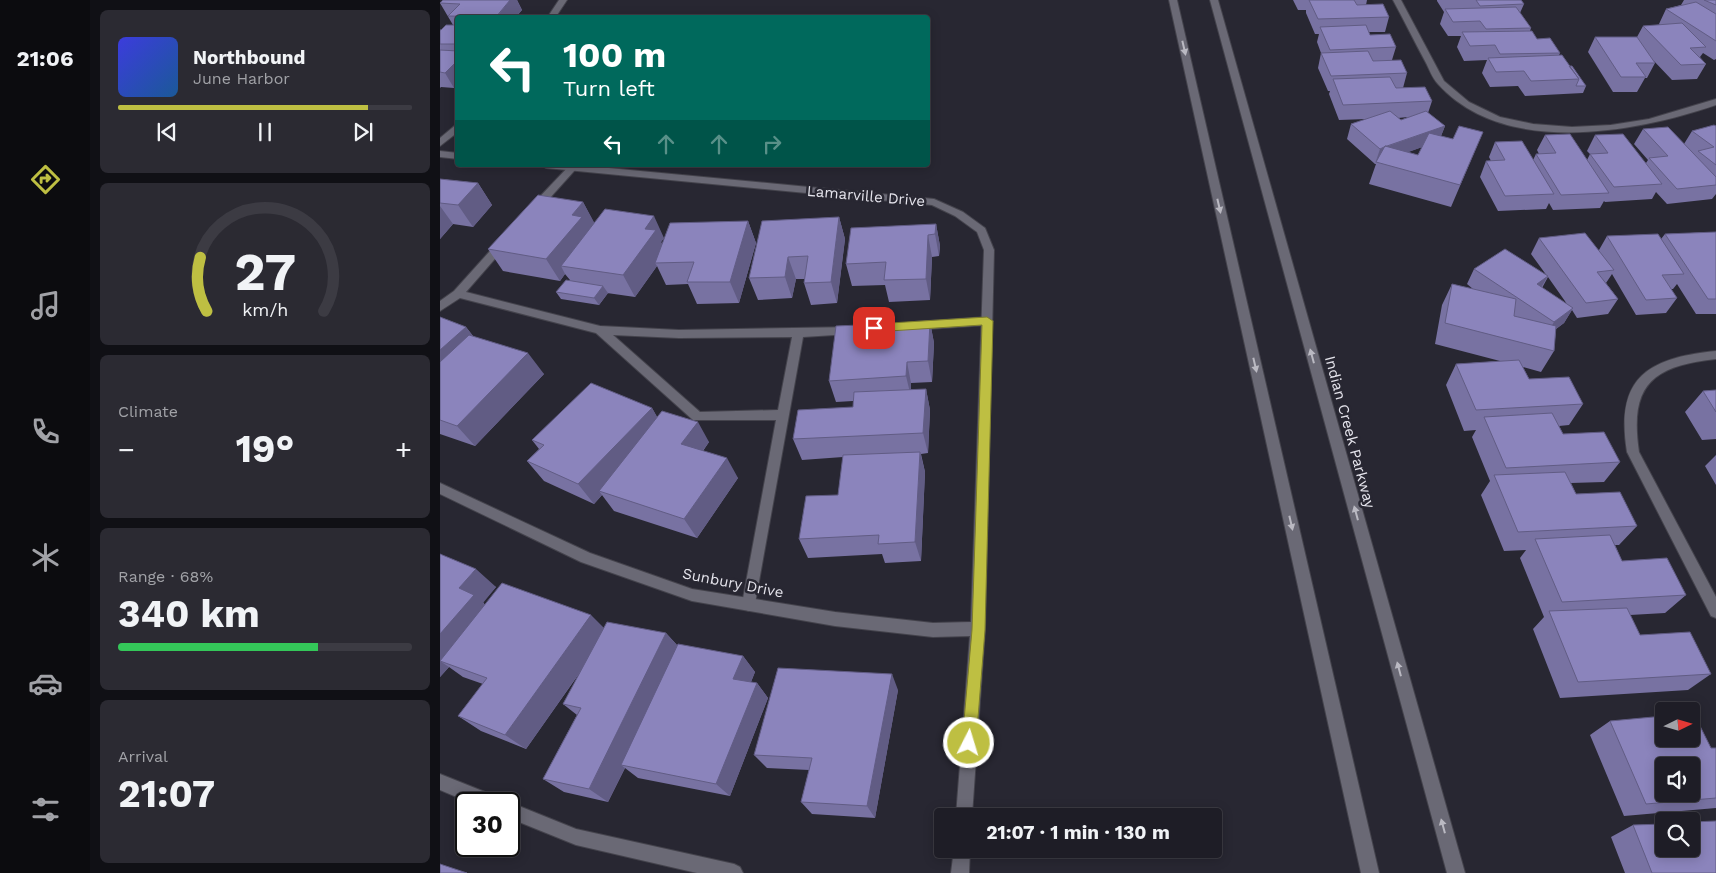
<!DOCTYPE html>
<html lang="en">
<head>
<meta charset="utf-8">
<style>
  :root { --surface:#1e1d26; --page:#2b2a32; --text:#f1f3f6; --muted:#a1a2a7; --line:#3c3b43; --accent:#bebf42 }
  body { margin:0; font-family:"Work Sans",sans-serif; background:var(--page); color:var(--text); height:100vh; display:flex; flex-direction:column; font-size:19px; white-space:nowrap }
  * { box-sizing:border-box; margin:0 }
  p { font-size:16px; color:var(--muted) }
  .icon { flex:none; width:28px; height:28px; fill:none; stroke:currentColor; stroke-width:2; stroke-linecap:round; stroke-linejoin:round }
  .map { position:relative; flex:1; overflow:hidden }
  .drawer { display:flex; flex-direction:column; gap:10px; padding:10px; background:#101015; width:350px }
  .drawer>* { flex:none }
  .banner { position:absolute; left:15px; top:15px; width:475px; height:152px; border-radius:5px; box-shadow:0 2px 12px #0003,0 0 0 1px var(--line); background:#00695c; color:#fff; overflow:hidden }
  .needle { width:32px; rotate:85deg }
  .fabs { position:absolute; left:1215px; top:702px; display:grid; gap:10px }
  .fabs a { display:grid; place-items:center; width:45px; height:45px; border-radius:5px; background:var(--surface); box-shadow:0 2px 12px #0003,0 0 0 1px var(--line); font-size:25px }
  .speed { position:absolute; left:15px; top:792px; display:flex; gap:10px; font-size:25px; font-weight:700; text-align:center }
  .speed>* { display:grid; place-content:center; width:65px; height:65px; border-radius:50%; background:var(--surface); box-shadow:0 2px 12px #0003,0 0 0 1px var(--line); line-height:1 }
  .speed .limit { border:2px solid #111; border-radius:8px; background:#fff; color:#111 }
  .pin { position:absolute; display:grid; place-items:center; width:42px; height:42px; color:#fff; margin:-21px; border-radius:10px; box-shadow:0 2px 8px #0006 }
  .me { position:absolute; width:55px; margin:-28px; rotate:5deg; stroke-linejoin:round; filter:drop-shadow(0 0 4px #0008) }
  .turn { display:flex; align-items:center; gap:18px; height:105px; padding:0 25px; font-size:22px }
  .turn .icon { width:65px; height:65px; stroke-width:2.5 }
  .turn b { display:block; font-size:35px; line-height:42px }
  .lanes { display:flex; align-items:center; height:48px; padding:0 25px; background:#0003; justify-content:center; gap:25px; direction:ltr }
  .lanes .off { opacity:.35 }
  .big { font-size:38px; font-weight:700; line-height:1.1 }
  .drawer .widget { flex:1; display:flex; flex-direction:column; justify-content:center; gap:8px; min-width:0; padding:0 18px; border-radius:8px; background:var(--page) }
  .drawer .dial { align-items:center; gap:0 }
  .dial svg { height:130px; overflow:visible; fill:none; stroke:var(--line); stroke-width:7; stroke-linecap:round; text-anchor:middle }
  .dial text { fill:var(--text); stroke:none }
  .song { display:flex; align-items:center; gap:15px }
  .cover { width:60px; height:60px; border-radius:8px; background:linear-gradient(135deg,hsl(240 70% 55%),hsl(210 70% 35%)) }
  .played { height:5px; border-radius:2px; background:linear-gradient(90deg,var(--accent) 85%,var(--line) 85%) }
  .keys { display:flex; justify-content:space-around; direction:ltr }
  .heat { display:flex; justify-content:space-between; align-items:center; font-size:28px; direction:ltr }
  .charge { height:8px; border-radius:4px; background:linear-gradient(90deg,#34c759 68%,var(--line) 0) }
  .trip { position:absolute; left:494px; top:808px; width:288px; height:50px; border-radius:5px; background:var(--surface); box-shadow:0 2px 12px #0003,0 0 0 1px var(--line); font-weight:700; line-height:50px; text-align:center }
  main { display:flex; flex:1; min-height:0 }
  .tab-bar { display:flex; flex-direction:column; width:90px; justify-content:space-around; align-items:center; background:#0c0c0f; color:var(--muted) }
  .tab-bar .icon { width:35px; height:35px }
  .tab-bar .on { color:var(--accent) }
  .tab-bar b { font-size:22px; color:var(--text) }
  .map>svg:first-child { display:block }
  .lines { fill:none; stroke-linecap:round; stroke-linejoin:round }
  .service-casing { stroke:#44434c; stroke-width:2 }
  .minor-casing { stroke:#44434c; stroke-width:2 }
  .tertiary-casing { stroke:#44434c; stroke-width:2 }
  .service { fill:#6a6975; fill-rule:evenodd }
  .minor { fill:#6a6975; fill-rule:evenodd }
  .tertiary { fill:#6a6975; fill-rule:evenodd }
  .wall { fill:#7872a2; fill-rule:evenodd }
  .shaded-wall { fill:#615c84 }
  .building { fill:#8b84bc; stroke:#615c84; fill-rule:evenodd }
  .oneway { fill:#bab9c2 }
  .route { fill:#bebf42; stroke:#7c7c2b }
  .labels { text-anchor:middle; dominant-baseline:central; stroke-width:5; stroke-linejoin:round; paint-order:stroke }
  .street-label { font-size:15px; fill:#e5e4ec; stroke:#282732 }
</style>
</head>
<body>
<main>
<nav class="tab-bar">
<b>21:06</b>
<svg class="icon on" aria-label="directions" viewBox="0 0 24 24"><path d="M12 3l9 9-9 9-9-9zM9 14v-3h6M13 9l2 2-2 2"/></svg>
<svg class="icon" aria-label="music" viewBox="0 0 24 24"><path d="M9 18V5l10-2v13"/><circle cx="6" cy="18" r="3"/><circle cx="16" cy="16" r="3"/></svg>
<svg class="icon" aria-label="phone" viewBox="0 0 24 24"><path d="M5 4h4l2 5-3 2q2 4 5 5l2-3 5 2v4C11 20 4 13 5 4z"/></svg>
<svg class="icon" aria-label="climate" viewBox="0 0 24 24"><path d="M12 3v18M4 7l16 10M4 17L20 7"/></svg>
<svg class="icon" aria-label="car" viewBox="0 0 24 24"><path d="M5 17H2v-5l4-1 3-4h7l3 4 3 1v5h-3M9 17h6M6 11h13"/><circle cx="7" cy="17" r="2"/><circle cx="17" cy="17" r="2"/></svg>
<svg class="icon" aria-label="filters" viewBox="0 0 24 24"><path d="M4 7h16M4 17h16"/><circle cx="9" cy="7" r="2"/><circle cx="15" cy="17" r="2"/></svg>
</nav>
<section class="drawer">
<div class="widget">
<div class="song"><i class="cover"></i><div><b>Northbound</b><p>June Harbor</p></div></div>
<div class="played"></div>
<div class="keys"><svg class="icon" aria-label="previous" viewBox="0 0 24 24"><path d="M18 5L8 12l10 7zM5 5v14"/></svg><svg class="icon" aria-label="pause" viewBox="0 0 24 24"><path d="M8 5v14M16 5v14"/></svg><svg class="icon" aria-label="next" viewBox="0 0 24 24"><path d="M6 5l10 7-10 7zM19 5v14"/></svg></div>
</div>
<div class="widget dial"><svg viewBox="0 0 100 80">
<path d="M14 69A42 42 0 1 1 86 69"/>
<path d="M14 69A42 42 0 0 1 10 36" stroke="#bebf42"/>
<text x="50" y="56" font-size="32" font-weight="700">27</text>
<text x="50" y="72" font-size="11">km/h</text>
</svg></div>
<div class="widget"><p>Climate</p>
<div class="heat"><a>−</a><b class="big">19°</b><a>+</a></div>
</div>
<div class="widget"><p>Range · 68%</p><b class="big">340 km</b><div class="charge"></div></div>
<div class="widget"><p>Arrival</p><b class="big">21:07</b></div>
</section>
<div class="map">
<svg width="1276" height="873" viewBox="0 0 1276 873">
  <rect width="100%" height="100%" fill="#282732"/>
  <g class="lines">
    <g class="service-casing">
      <path id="service" d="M132,165L137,168L135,170L99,210H91V206L129,166Z
        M63,240L67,241L68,243L67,245L26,292L160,326L239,330L414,327L416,330L410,334L363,337L314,609L309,611L304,609L302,604L336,420H253L156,333L20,298L0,311V301L14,291L59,241ZM173,335L239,338L352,337L338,410L260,412Z
        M547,317L553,321L547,325L473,330L467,326L473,322Z
        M0,774L60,798L62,804H33L0,790Z
        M69,802L136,829L294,864L300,867L303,873H257L136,845L69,818V804H64Z"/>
    </g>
    <g class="minor-casing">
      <path id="minor" d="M119,0H127L115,18H107Z
        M953,0H961L1004,81L1029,102L1060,117L1093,124L1132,127L1171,125L1209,119L1276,99V105C1194,133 1064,157 998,84C992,78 989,68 985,61C974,41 964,20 953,0Z
        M18,123V132L0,146V138Z
        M0,151L18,153V159L0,157Z
        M101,165H137L494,199L523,212L545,228L554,250L545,629L532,816H516L530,636L493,637L395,626L252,601L141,562L0,494V483L150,553L252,589L395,612L493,623L531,622L544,250L537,232L515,216L492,205L106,168Z
        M1276,351V359C1212,366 1189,385 1199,452L1276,597V618L1271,616L1187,452C1175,378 1207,358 1276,351Z
        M514,849H530L529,873H511Z"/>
    </g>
    <g class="tertiary-casing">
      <path id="tertiary" d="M729,0H737L939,873H921Z
        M770,0H778L1025,873H1007Z"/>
    </g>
    <use href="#service" class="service"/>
    <use href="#minor" class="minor"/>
    <use href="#tertiary" class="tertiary"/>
  </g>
  <path class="wall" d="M3,0H84H77L82,10L75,18H18V85L14,88L1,87L0,88V30L13,25L0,3Z
    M853,0H927L926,5L949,17L945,32H929L930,35L956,47L952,60L967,73L963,88L992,101L988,113L1005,126L1001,136L1013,139L1043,132L1011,207L929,184L936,164H935L907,139L911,124L927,119L899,120L889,94L890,91H888L878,68L881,53L877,42L879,34H875L866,13V10H858ZM968,117L961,120L958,118ZM982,147L978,155L968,152Z
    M997,0H1081L1084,4L1080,13L1091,28L1090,31L1097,39L1120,53L1119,55L1146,86L1143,93L1085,96L1078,86L1050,87L1042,73L1047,60L1024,61L1017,47L1021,36H1008L1000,24L1004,12L997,1Z
    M1244,0H1276V59L1274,60L1263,53L1260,57L1266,64L1257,79L1232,80L1213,60L1215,63L1207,78H1205L1197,92H1173L1148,52L1155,37H1197L1203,26L1220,25L1219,24L1226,9L1241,5Z
    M1276,126V194L1272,199L1227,204L1216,192L1212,199L1165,202L1164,201L1160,208L1113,210L1109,203L1106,209L1058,211L1040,177L1046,161H1051L1049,157L1055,142L1093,160L1096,154H1099L1097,150L1105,135L1147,160L1150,154L1147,151L1155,135L1206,163L1208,160L1194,144L1203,129L1244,144L1252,131Z
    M0,179L38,183L52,205L33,227L13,224L0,239Z
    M143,202L154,223L224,238L221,242L222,244L308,221L316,243L299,303L257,304L248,284L226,285L217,266L195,297L167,293H168L159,305L121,299L116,292L130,280L125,274L120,281L63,271L48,249Z
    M399,217L405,239L397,303L371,305L364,283L365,279H356L352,298L318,300L309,278Z
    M496,224L500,246L499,256L492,257L490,300L449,302L445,285L412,286L406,264Z
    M1276,232V314H1256L1237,284L1233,289H1231L1237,298L1226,313L1196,315L1172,274L1166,283L1178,299L1168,314L1137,318L1132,310L1124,323L1116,329L1114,351L1101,372L1083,367L1089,379L1143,404L1129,425L1119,426L1123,434L1180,462L1164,482L1131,483L1136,494L1197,526L1179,545H1175L1182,561L1246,595L1225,613L1190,615L1200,635L1271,674L1248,690L1120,698L1093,629L1104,617L1080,558L1086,550L1064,551L1041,495L1050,481L1032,437L1036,430L1024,431L1006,385L1016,364L1060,361L995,344L1002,305L1012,284L1033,289L1027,284L1034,269L1107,276L1091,254L1099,238L1159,250L1167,236L1221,239L1225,234ZM1108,277L1127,304L1102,288Z
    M0,317L26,327L33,336L104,374L35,446L0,434Z
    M490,322L494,343L492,382L471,383V390L486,389L490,410L488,453L481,454L485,472L481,561L445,563L442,554L368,558L359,539L398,495L403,457L362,460L353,439L413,407V401L396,402L389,381Z
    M1276,390V439L1262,440L1245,412L1263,391Z
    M212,408L217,417L269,442L263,451L298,478L257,538L174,511L162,495L154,504L104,481L87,461L99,449L92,440Z
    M1276,455V485L1265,466Z
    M0,554L56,587L43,602L45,605L164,628L226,633L237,645L303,656L315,672L311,682L317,683L328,698L290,796L198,778L185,768L168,802L124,792L103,779L137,715L123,704L141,671L86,749L41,731L18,716L43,684L23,677L9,667L0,677Z
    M458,690L435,818L372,814L361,802L369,770L327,768L314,755Z
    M1170,721L1271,748H1276V808L1184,816L1150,735Z
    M1193,825L1276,873H1185L1171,837Z"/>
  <path class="shaded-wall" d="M70,0H77L82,10L75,18H56Z
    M18,60V85L14,88L5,73Z
    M1005,126L999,141L938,163L936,162L935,164L940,149Z
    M38,183L52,205L33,227L18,205Z
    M143,202L155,224L121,266L125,274L120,281L106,259L132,215Z
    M0,206L13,224L0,239Z
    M214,216L224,238L221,242L226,252L215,263L217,266L195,297L183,275L205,229Z
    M399,217L405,239L397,303L391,282Z
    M308,221L316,243L299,303L290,282Z
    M496,224L500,246L499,256L495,234Z
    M488,235L492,257L490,300L486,279Z
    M348,257L356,279L352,298L345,277Z
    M1108,276L1099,291L1097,284Z
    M163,286L168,293L159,305L154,298Z
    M1133,308L1124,323L1105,337L1114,322Z
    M490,322L494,343L492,382L488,361Z
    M26,327L43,349L0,387V350Z
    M88,353L104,374L35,446L17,426Z
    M467,362L471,383V397L466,376Z
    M486,389L490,410L488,453L483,433Z
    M212,408L224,429L159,491L162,495L154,504L138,484Z
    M258,422L269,442L253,464L241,444Z
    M480,452L485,472L481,561L475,542Z
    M287,458L298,478L257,538L244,519Z
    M36,569L56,587L43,603L55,613L0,661L9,667L0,677V634L19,588Z
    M151,615L168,632L86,749L65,735Z
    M226,633L241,650L181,765L185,768L168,802L149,789Z
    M303,656L315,672L306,694L293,679Z
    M452,674L458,690L435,818L427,806Z
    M317,683L328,698L290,796L276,784Z"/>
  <path class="building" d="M3,0H70L56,17L8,16L20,4L0,3Z
    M869,0H914L917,5L943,4L949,17L878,19Z
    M1036,0H1081L1084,4L1040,6Z
    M1264,0H1276V5Z
    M1256,2L1276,14V41L1226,9Z
    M1076,7L1091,28L1046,29L1040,21L1013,22L1005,9Z
    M1242,23L1266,47L1250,48L1266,64L1241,65L1203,26Z
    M6,25H18V44H0V30H1Z
    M926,25L930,35L950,34L956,47L890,50L880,27Z
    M1092,31L1097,39L1110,38L1120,53L1060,54L1055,45L1030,46L1022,32Z
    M1155,37H1197L1215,63H1196L1206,77H1181Z
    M0,50L18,51V60L5,73L0,72Z
    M928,51L933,61L961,60L967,73L891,76L881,53Z
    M1122,55L1139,79L1091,81L1084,71L1056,72L1048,58Z
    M1129,66H1132L1146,86H1136L1139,79Z
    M950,77L956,88L985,87L992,101L903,105L893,79Z
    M950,111L961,120L986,111L1005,126L947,146H945L944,147L940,149L911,124Z
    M1274,125L1276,126V165L1258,151L1274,147L1252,131Z
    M1019,126L1043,132L1020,185L936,162L945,146L978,155L989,133L1013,139Z
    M1228,127L1276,177V185L1237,189L1209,158L1228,156L1203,129Z
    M1130,134L1169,193L1121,195L1096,154L1116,153L1105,135Z
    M1183,134L1222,184L1174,187L1150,154L1168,153L1155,135Z
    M1082,141L1114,194L1065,196L1046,161L1065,160L1055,142Z
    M0,179L38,183L18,205L0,203Z
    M98,195L143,202L132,215L142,217L106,259L48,249Z
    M165,209L214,216L205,229L216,230L183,275L121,266Z
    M399,217L391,282L364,283L368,256L348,257L345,277L309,278L322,221Z
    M308,221L290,282H247L254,262L215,263L230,223Z
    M496,224L495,234L488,235L486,279L444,280L446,262L406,264L411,228Z
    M1276,232V299H1268L1225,234Z
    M1145,233L1174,270L1157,272L1178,299L1146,303L1099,238Z
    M1218,234L1244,274L1222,275L1237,298L1206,300L1167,236Z
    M1065,249L1108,276L1097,284L1133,308L1114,322L1034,269Z
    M126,280L163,286L154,298L116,292Z
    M1012,284L1076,299L1074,316L1116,326L1114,351L1005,323Z
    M0,317L26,327L0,350Z
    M490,322L488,361L467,362L466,376L389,381L396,326Z
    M29,335L88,353L17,426L0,420V362Z
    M1079,360L1089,379L1129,377L1143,404L1036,410L1016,364Z
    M151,383L212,408L138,484L87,461L104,445L92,440Z
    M486,389L483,433L353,439L358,410L413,407L414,392Z
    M1276,390V412L1263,391Z
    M222,411L258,422L241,444L287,458L244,519L159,491Z
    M1112,413L1123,434L1164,432L1180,462L1066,468L1044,417Z
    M480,452L475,542L438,544L439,535L359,539L366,496L398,495L403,455Z
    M1125,472L1136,494L1180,492L1197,526L1078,532L1054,475Z
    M1170,535L1182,561L1227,558L1246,595L1122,602L1095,539Z
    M0,554L36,569L19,588L34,595L0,634Z
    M62,583L151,615L65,735L18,716L47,678L0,661Z
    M1187,608L1200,635L1250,632L1271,674L1138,682L1109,611Z
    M167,622L226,633L149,789L103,779L141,708L123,704Z
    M238,644L303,656L293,679L317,683L276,784L181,765Z
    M338,668L452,674L427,806L361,802L372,758L314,755Z
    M1251,714H1254L1271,748H1276V798L1206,804L1170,721L1224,716V739H1251ZM1224,766H1251V794H1224Z
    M1276,821V873H1212L1193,825L1224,824V849H1251V822Z
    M0,864L27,873H0Z"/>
  <defs><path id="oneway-solid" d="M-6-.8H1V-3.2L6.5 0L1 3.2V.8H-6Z" transform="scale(1.25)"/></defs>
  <g class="oneway">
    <use href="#oneway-solid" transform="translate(744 48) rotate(77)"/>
    <use href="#oneway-solid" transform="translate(779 206) rotate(77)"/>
    <use href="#oneway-solid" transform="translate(872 356) rotate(-105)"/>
    <use href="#oneway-solid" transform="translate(815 365) rotate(77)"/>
    <use href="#oneway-solid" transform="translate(916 513) rotate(-105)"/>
    <use href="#oneway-solid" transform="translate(851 523) rotate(77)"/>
    <use href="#oneway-solid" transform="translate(959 669) rotate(-105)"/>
    <use href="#oneway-solid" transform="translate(1003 826) rotate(-105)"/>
  </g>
  <path class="route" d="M547,317L553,321L545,630L536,743L534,748L529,750L524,748L522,743L532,630L542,325L434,332L429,328L434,324Z"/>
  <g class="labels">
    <g class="street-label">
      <text transform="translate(426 196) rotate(5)">Lamarville Drive</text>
      <text transform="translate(910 432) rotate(75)">Indian Creek Parkway</text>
      <text transform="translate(293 583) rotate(11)">Sunbury Drive</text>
    </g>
  </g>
</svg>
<div class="fabs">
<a><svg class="needle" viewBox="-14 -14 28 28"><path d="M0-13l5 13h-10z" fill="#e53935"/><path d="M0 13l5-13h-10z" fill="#a1a2a7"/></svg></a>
<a><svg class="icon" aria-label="sound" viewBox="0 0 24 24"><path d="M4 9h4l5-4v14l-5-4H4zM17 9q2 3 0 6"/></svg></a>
<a><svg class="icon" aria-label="search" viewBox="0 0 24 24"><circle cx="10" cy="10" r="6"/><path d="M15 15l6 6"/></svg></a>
</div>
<div class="speed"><div class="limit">30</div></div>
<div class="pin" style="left:434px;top:328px;background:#d93025"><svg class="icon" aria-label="arrive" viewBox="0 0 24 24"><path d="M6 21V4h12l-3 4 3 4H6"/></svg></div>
<svg class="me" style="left:529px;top:743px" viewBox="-20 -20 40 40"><circle r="17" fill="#bebf42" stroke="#fff" stroke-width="3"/><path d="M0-11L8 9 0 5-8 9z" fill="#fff"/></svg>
<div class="trip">21:07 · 1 min · 130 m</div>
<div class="banner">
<div class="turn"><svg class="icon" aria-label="left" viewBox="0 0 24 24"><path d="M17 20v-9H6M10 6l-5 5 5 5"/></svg><div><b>100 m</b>Turn left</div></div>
<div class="lanes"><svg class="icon" aria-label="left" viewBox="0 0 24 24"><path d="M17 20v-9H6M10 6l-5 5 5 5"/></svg><svg class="icon off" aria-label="ahead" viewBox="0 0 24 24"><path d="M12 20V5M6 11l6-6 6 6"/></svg><svg class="icon off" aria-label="ahead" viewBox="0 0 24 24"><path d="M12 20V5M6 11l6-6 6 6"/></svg><svg class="icon off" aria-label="right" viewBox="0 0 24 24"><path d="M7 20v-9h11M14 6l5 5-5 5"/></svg></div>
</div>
</div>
</main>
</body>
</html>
